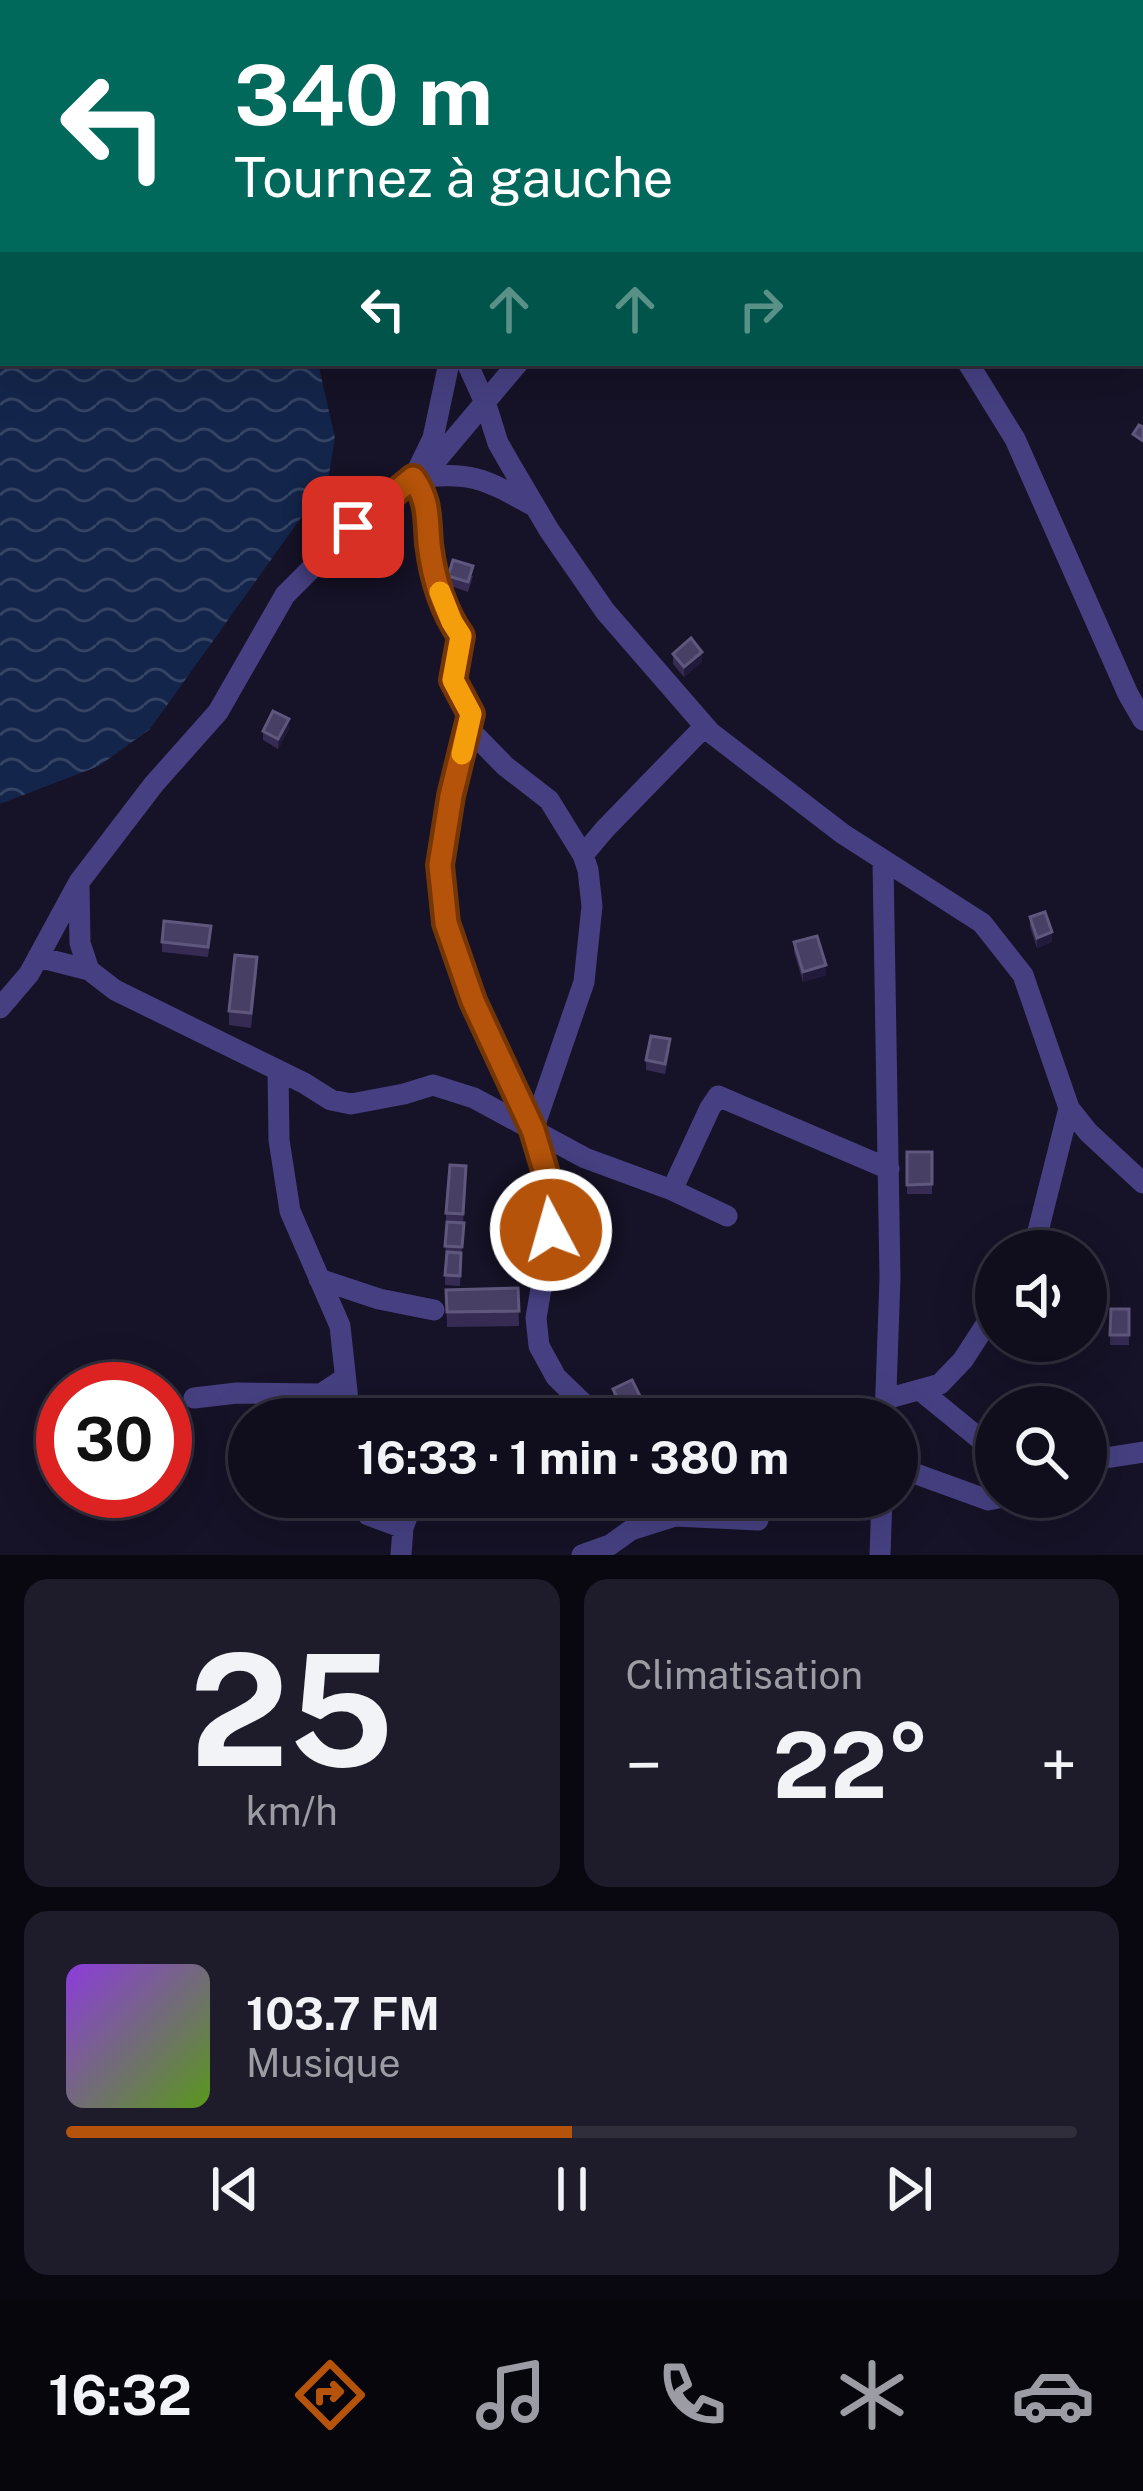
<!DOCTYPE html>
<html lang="fr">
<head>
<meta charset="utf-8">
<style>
  :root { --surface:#100e1d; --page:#1e1c2a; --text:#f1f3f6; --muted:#9c9ca4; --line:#302e3b; --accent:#b45309 }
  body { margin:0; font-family:"Public Sans",sans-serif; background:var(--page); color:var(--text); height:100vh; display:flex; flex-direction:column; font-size:45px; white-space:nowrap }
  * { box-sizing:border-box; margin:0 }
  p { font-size:39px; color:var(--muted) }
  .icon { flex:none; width:66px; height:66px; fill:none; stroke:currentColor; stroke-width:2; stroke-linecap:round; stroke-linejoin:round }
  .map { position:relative; height:1555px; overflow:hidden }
  .details { display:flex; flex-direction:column; gap:24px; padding:24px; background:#090810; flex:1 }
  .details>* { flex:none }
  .guide { position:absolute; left:0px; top:0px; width:1143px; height:366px; box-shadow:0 12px 48px #0002,0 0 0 3px var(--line); background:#00695c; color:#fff; overflow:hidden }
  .tools { position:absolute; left:975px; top:1230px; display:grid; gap:24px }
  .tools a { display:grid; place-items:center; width:132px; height:132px; border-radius:50%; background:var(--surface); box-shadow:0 12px 48px #0002,0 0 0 3px var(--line); font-size:60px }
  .speed { position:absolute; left:36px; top:1362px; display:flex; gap:24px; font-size:60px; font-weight:700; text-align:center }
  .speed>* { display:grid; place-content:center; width:156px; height:156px; border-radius:50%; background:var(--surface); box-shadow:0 12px 48px #0002,0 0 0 3px var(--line); line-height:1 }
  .speed .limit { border:18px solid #d22; background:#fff; color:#111 }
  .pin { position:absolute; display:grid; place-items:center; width:102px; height:102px; color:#fff; margin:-51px; border-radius:24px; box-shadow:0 6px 18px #0006 }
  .me { position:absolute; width:132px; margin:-66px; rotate:354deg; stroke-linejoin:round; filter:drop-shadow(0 0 9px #0008) }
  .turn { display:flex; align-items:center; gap:42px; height:252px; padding:0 36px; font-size:54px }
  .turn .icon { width:156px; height:156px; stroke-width:2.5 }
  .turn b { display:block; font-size:84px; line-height:102px }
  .lanes { display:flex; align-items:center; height:114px; padding:0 36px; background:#0003; justify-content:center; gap:60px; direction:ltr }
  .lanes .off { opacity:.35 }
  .big { font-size:90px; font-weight:700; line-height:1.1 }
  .details .widget { flex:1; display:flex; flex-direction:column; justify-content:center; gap:18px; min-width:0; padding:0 42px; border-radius:24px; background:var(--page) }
  .details .dial { align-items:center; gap:0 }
  .dial b { font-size:156px; line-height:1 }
  .song { display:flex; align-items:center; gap:36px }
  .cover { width:144px; height:144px; border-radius:18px; background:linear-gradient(135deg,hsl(270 70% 55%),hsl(90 70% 35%)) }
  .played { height:12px; border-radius:6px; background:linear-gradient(90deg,var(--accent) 50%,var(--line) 50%) }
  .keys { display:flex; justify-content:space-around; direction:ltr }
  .heat { display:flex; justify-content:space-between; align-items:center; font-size:66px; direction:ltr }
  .details .tiles { flex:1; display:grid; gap:24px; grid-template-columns:1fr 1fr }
  .widget:last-child { grid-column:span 2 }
  .trip { position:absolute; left:228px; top:1398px; width:690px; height:120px; border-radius:60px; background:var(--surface); box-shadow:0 12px 48px #0002,0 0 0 3px var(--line); font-weight:700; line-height:120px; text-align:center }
  .tab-bar { display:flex; height:192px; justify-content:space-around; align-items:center; background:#06060c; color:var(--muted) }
  .tab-bar .icon { width:84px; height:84px }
  .tab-bar .selected { color:var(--accent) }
  .tab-bar b { font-size:54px; color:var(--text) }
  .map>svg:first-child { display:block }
  .water { fill:url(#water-waves) }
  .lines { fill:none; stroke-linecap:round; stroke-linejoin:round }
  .minor { stroke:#464082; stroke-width:21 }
  .wall { fill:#362c53 }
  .shaded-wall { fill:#211a3a }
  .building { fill:#483f65; stroke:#60577d; stroke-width:3 }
  .route-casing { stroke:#753606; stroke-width:30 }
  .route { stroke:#b45309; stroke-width:21 }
  .slow { stroke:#f59e0b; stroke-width:21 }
</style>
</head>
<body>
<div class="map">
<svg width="1143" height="1555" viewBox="0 0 1143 1555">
  <defs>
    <pattern id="water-waves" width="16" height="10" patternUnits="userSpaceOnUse" patternTransform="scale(3)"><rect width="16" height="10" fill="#13254a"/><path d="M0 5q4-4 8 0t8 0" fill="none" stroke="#354465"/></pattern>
  </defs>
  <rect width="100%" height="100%" fill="#161227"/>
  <path class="water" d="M0,241L3,242V363H318L335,438L328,480L150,729L99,766L0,804Z"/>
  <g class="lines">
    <path class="minor" d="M746,0L747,3
      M416,3V0
      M0,19L3,21
      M467,363L486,405L498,443L510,464L549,530L605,611L710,732L843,834L982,923L1023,975L1069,1108L1088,1132L1143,1183
      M968,363L1015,439L1128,694L1143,720
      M417,471L433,438L449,363
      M413,478C429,500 426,518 429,544C433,576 442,610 461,636L453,680L471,714L469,729L451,797L440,865L446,923L473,1001L533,1130L547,1177L551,1230L536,1318L539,1346L556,1377L586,1406L593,1419
      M414,478C470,471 483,478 532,505
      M469,729L505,766L549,800L583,855L588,870L592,906L584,982L533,1130
      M583,855L605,829L705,726
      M883,862L890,1278L885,1419
      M79,883L80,943L89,970L115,990L304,1083L331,1100L351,1104L404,1094L433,1085L474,1098L585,1158L672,1190L727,1216
      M38,957L89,970
      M0,1008L29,974L79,882L154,784L218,712L285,595L353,527L439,457L518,363
      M278,1070L279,1140L290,1211L340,1326L350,1419
      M672,1190L710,1108L718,1096L889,1169
      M1033,1251L1069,1108
      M319,1279L379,1299L434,1310
      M920,1390L996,1452
      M194,1398L237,1393L321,1394L345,1378
      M886,1399L940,1384L963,1360L996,1309
      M1086,1461L1143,1452
      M897,1467L988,1500L1003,1497
      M362,1497L368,1515L403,1528L414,1497
      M401,1555L403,1528
      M582,1555L610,1545L631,1530L675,1516L758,1520
      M880,1555L882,1497"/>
  </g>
  <path class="wall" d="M448,576H473L468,592L448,585Z
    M673,654L702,662L684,677L673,664Z
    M289,729L278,749L263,740V731Z
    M1030,917L1052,942L1037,948L1030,927Z
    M211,935L208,957L162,952V942Z
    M794,942L826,975L803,982L794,952Z
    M257,972L251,1028L229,1025V1011Z
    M670,1049L665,1074L646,1070V1060Z
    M907,1152H932V1194H907Z
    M466,1166L460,1286L445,1285L446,1213Z
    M518,1288L519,1326L447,1327L446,1290Z
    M1111,1309H1129V1345H1110Z
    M613,1389L644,1414L634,1419H623L613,1399Z"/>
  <path class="shaded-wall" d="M702,652V662L684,677V667Z
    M289,719V729L278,749V739Z
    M1052,932V942L1037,948V938Z
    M826,965V975L803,982V972Z
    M644,1404V1414L634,1419H625V1414Z"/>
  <path class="building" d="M1139,425L1143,427V441L1133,434Z
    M453,560L473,566L468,582L448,576Z
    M691,638L702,652L684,667L673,654Z
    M273,711L289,719L278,739L263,731Z
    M1045,912L1052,932L1037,938L1030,917Z
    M164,921L211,926L208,947L162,942Z
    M817,936L826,965L803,972L794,942Z
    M235,955L257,957L251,1013L229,1011Z
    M651,1036L670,1039L665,1064L646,1060Z
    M907,1152H932V1184L907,1185Z
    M450,1165L466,1166L463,1214L446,1213Z
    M447,1222L464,1223L462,1247L445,1246Z
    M447,1252L461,1253L460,1276L445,1275Z
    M518,1288L519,1311L447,1312L446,1290Z
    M1111,1309H1129V1335H1110Z
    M632,1380L644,1404L625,1414L613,1389Z"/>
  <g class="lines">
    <g class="route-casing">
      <path id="route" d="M353,527L413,478C429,500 427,518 429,544C433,576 442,609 461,636L453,680L471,714L451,796L440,865L446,923L473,1001L533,1130L547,1177L551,1230"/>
    </g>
    <use href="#route" class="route"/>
    <path class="slow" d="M440,592L452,622L461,636L453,680L471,714L462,754"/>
  </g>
</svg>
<div class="tools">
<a><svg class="icon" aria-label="sound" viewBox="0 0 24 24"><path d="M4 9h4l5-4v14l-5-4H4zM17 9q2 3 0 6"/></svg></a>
<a><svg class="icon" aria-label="search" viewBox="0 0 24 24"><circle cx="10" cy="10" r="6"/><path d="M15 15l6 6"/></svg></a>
</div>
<div class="speed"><div class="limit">30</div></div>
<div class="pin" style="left:353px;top:527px;background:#d93025"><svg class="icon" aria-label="arrive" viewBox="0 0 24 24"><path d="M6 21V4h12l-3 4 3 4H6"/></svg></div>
<svg class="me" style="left:551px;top:1230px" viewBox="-20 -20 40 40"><circle r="17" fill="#b45309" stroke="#fff" stroke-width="3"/><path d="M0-11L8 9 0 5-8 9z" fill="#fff"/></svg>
<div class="trip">16:33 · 1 min · 380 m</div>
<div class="guide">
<div class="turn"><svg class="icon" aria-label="left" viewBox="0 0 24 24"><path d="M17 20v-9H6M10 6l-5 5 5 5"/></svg><div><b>340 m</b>Tournez à gauche</div></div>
<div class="lanes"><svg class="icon" aria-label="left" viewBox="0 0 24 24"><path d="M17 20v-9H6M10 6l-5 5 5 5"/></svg><svg class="icon off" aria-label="ahead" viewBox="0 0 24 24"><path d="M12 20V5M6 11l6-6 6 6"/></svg><svg class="icon off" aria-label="ahead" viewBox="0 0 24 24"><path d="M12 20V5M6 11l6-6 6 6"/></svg><svg class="icon off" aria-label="right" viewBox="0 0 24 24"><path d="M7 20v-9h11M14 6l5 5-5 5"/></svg></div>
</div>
</div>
<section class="details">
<div class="tiles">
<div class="widget dial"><b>25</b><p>km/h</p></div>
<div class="widget"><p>Climatisation</p>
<div class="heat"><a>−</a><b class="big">22°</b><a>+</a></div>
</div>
<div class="widget">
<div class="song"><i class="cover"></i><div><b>103.7 FM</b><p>Musique</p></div></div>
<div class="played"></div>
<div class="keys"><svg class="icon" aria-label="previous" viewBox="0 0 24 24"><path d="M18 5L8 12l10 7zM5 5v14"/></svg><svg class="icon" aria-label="pause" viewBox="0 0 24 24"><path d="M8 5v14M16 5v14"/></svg><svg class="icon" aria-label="next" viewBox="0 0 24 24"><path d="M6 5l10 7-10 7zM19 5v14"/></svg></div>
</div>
</div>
</section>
<nav class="tab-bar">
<b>16:32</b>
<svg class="icon selected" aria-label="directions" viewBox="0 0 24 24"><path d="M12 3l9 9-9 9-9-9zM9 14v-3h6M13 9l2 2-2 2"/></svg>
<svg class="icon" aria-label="music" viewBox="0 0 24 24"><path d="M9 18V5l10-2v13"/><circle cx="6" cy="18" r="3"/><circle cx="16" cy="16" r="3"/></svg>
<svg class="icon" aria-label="phone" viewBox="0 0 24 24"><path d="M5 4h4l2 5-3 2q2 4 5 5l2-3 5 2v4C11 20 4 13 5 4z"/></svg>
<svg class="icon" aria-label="climate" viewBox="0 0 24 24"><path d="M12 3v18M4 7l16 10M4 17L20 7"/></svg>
<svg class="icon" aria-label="car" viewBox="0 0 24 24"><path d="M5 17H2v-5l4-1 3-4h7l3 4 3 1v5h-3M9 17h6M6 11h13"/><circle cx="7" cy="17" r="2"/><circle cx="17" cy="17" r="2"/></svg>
</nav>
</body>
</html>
